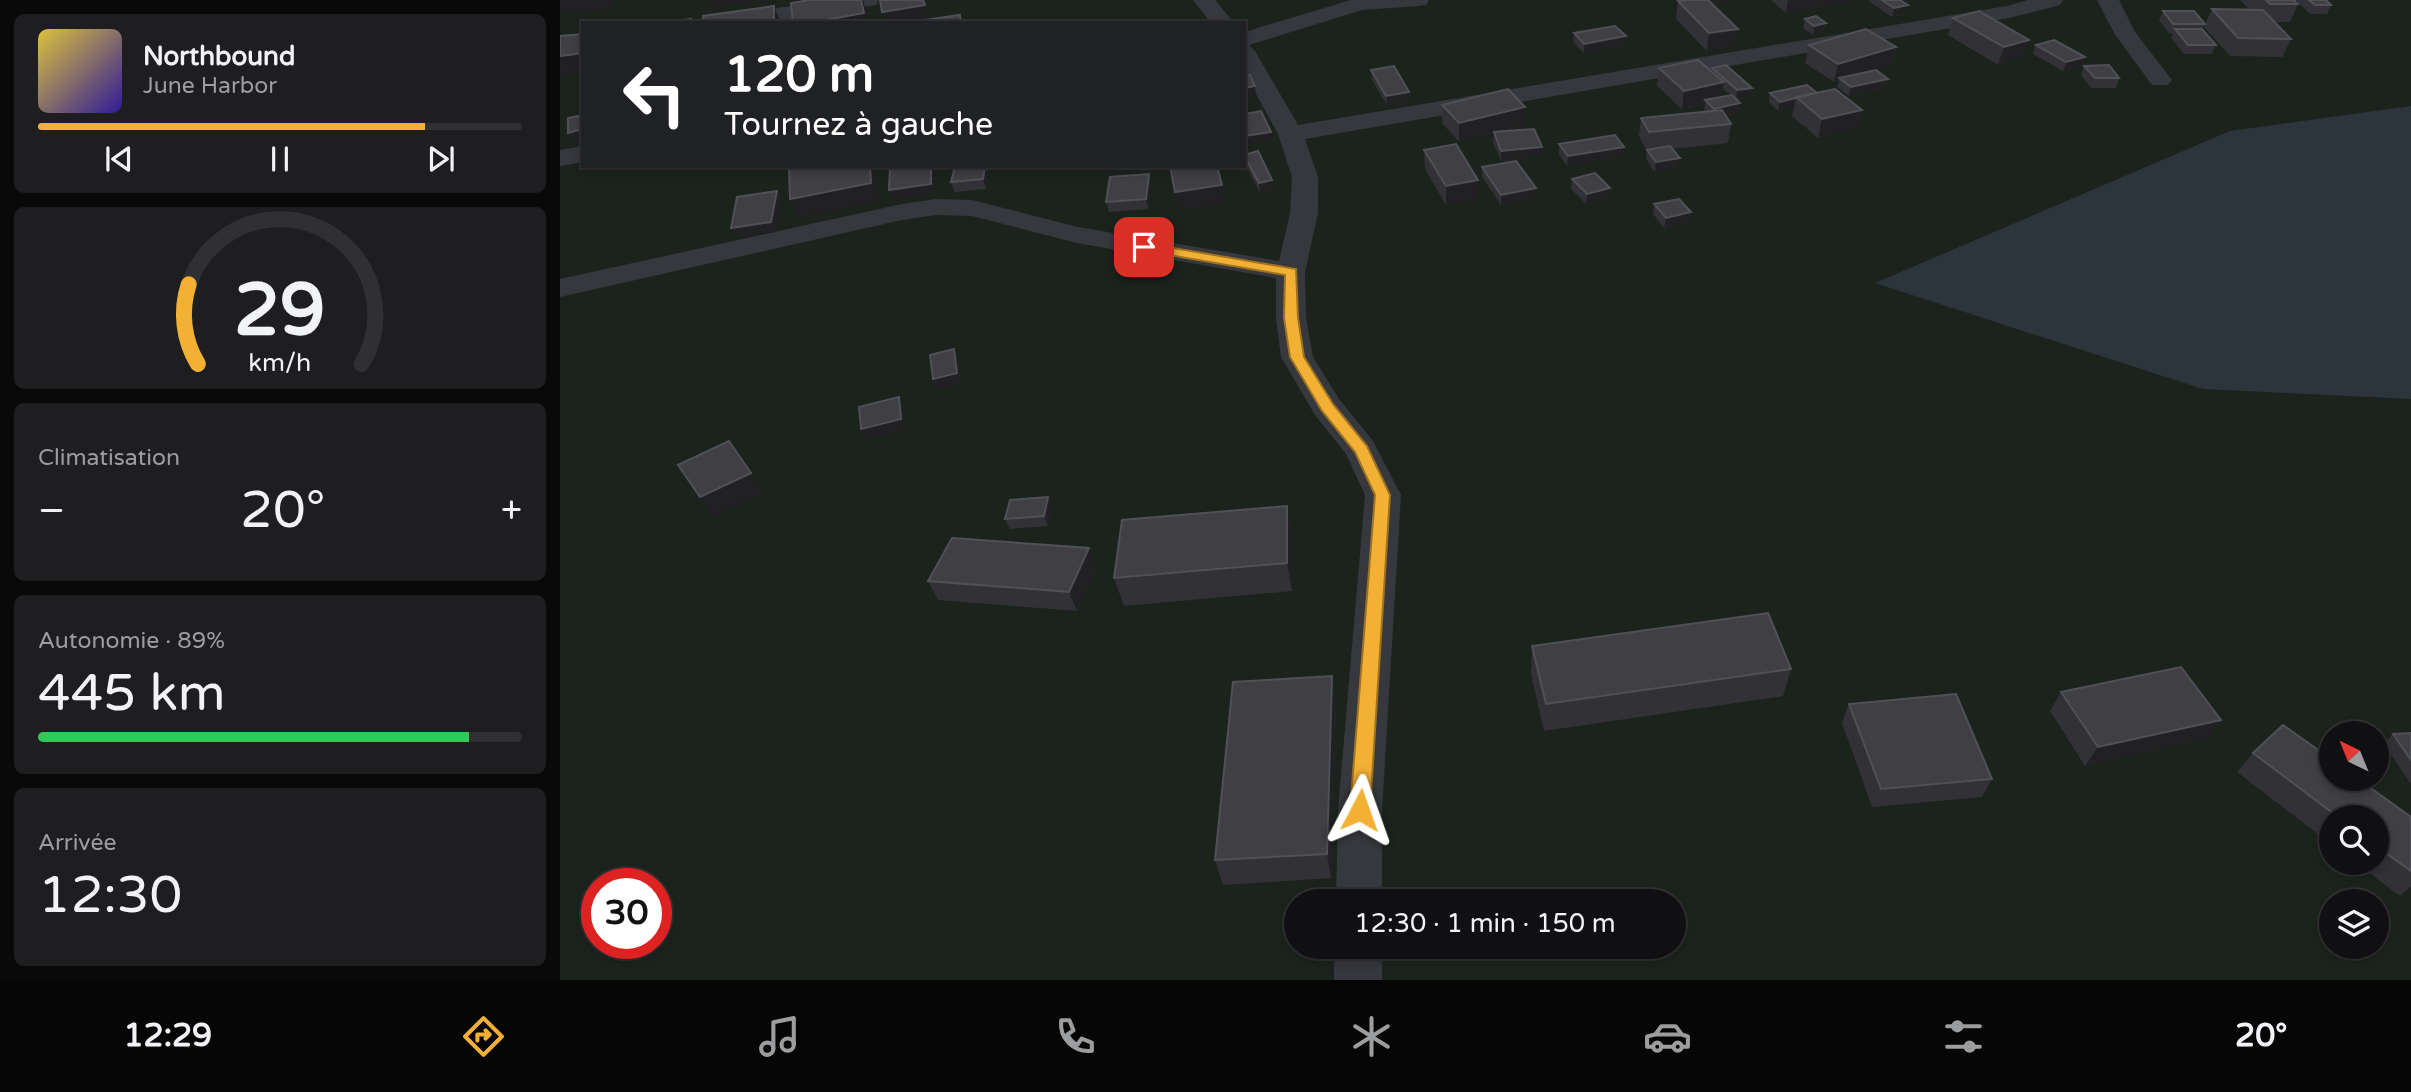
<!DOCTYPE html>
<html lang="fr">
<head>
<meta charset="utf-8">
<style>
  :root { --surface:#101012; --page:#1e1e20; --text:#f1f3f6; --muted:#9c9d9f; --line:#303032; --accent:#f2b134 }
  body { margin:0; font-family:"Varela Round",sans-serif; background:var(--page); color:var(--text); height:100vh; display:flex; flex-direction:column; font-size:26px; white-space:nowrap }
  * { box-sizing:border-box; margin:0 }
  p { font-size:23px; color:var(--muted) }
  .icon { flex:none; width:38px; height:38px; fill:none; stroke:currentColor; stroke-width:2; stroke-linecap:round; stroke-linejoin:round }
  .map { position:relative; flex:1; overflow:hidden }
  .panel { display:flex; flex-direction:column; gap:14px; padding:14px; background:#09090a; width:560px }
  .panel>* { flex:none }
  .hud { position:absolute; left:21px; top:21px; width:665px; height:147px; border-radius:0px; box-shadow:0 4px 10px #0003,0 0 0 2px var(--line); background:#202124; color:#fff; overflow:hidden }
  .needle { width:46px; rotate:317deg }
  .buttons { position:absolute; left:1759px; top:721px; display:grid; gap:14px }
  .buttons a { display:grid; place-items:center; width:70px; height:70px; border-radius:50%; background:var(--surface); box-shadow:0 4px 10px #0003,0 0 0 2px var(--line); font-size:35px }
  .speed { position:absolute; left:21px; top:868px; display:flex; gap:14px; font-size:35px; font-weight:700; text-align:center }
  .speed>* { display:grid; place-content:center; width:91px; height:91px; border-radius:50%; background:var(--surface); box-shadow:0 4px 10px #0003,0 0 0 2px var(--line); line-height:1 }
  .speed .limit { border:10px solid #d22; background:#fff; color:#111 }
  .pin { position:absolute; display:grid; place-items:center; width:60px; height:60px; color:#fff; margin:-30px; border-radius:14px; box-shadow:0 4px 10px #0006 }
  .me { position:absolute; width:77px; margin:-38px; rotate:4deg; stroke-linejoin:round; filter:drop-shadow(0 0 5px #0008) }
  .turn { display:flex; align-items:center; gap:24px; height:147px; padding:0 28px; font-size:32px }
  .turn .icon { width:91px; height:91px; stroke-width:2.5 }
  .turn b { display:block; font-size:49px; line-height:60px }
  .big { font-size:52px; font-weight:600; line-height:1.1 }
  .panel .tile { flex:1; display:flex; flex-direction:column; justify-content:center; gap:10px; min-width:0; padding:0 24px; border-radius:10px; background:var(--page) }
  .panel .dial { align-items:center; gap:0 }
  .dial svg { height:182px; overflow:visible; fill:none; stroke:var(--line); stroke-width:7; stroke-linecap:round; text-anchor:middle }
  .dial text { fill:var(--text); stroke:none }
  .song { display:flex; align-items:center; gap:21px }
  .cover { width:84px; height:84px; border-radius:10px; background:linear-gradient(135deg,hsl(50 70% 55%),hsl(250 70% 35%)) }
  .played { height:7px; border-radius:4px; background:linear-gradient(90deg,var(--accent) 80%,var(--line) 80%) }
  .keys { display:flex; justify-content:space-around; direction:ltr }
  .heat { display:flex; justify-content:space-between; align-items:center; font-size:38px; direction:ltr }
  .charge { height:10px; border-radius:5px; background:linear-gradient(90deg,#34c759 89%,var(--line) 0) }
  .trip { position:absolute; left:724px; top:889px; width:402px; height:70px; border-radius:35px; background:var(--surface); box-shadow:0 4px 10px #0003,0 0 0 2px var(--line); font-weight:600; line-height:70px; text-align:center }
  .dock { display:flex; height:112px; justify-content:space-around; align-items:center; background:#060607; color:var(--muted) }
  .dock .icon { width:49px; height:49px }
  .dock .on { color:var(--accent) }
  .dock b { font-size:32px; color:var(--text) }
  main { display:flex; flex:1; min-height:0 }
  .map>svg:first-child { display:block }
  .green { fill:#1c231d; fill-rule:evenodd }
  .water { fill:#2c353c }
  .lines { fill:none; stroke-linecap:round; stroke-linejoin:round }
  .minor { fill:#37383d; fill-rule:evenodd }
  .wall { fill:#323236; fill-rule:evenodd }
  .shaded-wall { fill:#212124 }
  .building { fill:#3f3f44; stroke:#4f5156; stroke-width:2 }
  .route { fill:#f2b134; stroke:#9d7322; stroke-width:2 }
</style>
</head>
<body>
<main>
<section class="panel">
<div class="tile">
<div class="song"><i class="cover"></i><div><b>Northbound</b><p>June Harbor</p></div></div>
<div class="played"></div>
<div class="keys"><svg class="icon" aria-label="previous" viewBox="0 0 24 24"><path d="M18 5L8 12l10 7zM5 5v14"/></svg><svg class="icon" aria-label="pause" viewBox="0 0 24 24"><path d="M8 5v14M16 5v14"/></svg><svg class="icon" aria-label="next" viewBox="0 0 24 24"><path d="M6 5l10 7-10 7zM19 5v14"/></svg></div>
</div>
<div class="tile dial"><svg viewBox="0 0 100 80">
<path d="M14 69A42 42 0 1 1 86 69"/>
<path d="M14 69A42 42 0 0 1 10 34" stroke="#f2b134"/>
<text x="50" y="56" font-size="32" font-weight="700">29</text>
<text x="50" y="72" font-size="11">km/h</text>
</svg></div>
<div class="tile"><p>Climatisation</p>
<div class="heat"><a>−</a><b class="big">20°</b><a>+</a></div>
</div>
<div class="tile"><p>Autonomie · 89%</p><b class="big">445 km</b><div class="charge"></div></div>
<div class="tile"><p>Arrivée</p><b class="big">12:30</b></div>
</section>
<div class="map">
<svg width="1851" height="980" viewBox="0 0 1851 980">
  <rect width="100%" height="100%" fill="#161618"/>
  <path class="green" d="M0,0H1851V980H0ZM23,23H684V166H23ZM1771,733H1816V779H1771ZM1771,817H1816V863H1771ZM37,884H96V943H37ZM737,901H1115V947H737ZM1771,901H1816V947H1771Z"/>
  <path class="water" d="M1851,106V399L1643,389L1315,283L1670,131Z"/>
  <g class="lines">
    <path class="minor" d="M269,0H319L316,5L308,6L209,23H157L160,18L168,16Z
      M633,0H655L674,23H651Z
      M791,0H869L866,5L858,6L802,10L689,45L695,51L738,125L1447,6L1468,0H1503L1500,5L1449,18L745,139L758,177V213L745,272L746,318L753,357L779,399L813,441L841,495L822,810V901H776L778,810L805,495L786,454L755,415L721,357L716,318V278L517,243L412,216L376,215L342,220L0,297V279L342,204L376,199L412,200L518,227L719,261L730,213L732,177L718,134L684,72V32Z
      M1537,0H1559L1575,32L1612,80L1608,85H1592L1554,33Z
      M23,146V162L0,166V150Z
      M774,947H822V980H774Z"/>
  </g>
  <path class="wall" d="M1127,0H1179L1152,4L1175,46L1147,51L1116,19L1118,1Z
    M1211,0H1301L1226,13Z
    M1310,0H1340L1345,14L1332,17L1310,2Z
    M1680,0H1734L1738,4L1730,22H1715L1731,39L1722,57L1670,56L1644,27L1652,9L1690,10Z
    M1736,0H1766L1771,5L1767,14H1750Z
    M1603,11L1645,24L1642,29L1656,45L1652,54H1624L1611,38L1613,33H1609L1599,20Z
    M1393,18L1469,40L1463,57L1438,65L1388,35Z
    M1245,19L1264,32L1253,35L1243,28Z
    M1014,33L1065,45L1024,53L1013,42Z
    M1249,45L1336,47L1332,65L1314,70L1325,88L1289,96L1277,87L1279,80L1274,82L1245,63Z
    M1476,45L1525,57L1521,66L1503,71L1473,54Z
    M1524,66L1559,78L1556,88H1531L1521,75Z
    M1099,68L1151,71L1152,68L1192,88L1190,97L1177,100L1179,113L1165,115L1171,124L1168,143L1112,149L1119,168L1095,172L1086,159L1087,151L1079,136L1081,118L1146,112L1144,110L1145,104L1122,109L1097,86ZM1163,89L1171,95L1162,97Z
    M811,70L849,92L850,101L827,105L812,80Z
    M1210,93H1257L1302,110L1297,128L1258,138L1232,116L1234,108L1218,111L1209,102Z
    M882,105L965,125L939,132L982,156L941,161L933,142L934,133L899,142L882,123Z
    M999,144L1064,147L1063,156L1007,166L999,154Z
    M864,150L918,180V199L886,205L865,169Z
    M684,154L714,190L700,193L685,164Z
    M395,166H430L426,189L395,192L391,182Z
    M922,167L975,198L941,205L922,177Z
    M1012,179L1050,188L1049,198L1026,204L1011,189Z
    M591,184L588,209L549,212L546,202Z
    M1094,204L1131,212L1130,222L1104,228L1093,214Z
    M488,497L492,507L488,526L450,529L445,519Z
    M727,506L732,535V591L564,606L554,578Z
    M536,568L517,611L378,600L368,581Z
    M972,646L1231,669L1223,696L984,731L971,674Z
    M772,676L776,703L771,878L663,885L655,860Z
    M1501,692L1661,720L1646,739L1525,766L1490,711Z
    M1289,704L1432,779L1422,797L1312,807L1282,723Z
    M1851,733V784L1824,744L1833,734Z
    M1693,753L1851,817V886L1840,896L1796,863H1816V817H1771V844L1677,772Z"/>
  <path class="shaded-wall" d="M0,0H56L51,9L0,14Z
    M149,0H211L153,8Z
    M301,0H303L306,9L309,23H249Z
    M364,0L370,22L326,23L322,12Z
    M1146,0H1179L1146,5Z
    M1228,0H1301L1226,13Z
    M1348,5L1345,14L1332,17L1334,8Z
    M214,6L221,23H214Z
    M1266,23L1264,32L1253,35L1254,26Z
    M1178,29L1175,46L1147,51L1149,33Z
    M1066,36L1065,45L1024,53V44Z
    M1469,40L1463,57L1438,65L1444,47Z
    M1336,47L1332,65L1282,80L1279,78V80L1274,82L1278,64Z
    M23,53V73L0,76V56Z
    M1525,57L1521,66L1503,71L1506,62Z
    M1328,79L1325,88L1289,96L1291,87Z
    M1164,82L1162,100H1145V104L1122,109L1124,91Z
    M695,86L696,96L684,98V88Z
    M1192,88L1190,97L1176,100L1177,90Z
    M849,92L850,101L827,105L826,96Z
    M1236,98L1234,108L1218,111L1220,102Z
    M1180,103L1179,113L1152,118L1154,109Z
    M965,107V125L899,142V123Z
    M1302,110L1297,128L1258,138L1262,119Z
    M23,129V140L14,142L8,133Z
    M711,132L712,141L685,146L684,136Z
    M982,147V156L941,161V151Z
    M1064,147L1063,156L1007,166L1008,156Z
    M1120,158L1119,168L1095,172L1096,162Z
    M310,166H314L316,172L319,202L239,218L230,199Z
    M371,166H374L375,168L374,194L333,200L329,190Z
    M425,166H430L426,189L423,179Z
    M589,174L591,184L588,209L586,199Z
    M712,180L714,190L700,193L699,183Z
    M918,180V199L886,205V186Z
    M662,185L665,204L619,211L615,192Z
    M976,188L975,198L941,205V195Z
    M1050,188L1049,198L1026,204L1027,194Z
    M217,191L221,201L216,232L177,238L171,228Z
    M1131,212L1130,222L1104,228L1106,218Z
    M394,349L398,359L402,383L377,389L373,379Z
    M339,397L343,407L346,430L306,439L301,429Z
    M191,473L204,493L153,517L140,497Z
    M488,497L492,507L488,526L484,516Z
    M727,506L732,535V591L727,563Z
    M529,548L536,568L517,611L509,592Z
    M772,676L776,703L771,878L767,854Z
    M1661,720L1646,739L1525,766L1538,747Z"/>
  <path class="building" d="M250,0H301L304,13L249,23H233L231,3Z
    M320,0H363L365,5L322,12Z
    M1127,0H1148L1178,29L1149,33L1118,1Z
    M1322,0H1340L1348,5L1334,8Z
    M1706,0H1734L1738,4H1710Z
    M1749,0H1766L1771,5H1755Z
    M214,6V23H142L143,16Z
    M1652,9L1703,10L1731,39L1678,38Z
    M1419,11L1469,40L1444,47L1393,18Z
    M1603,11H1634L1645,24H1613Z
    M400,15L401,23H344Z
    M1256,16L1266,23L1254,26L1245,19Z
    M131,19L130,23H103Z
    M1055,26L1066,36L1024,44L1014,33Z
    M1306,29L1336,47L1278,64L1249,45Z
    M1615,29H1642L1656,45H1628Z
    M23,34V53L0,56V36Z
    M1494,40L1525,57L1506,62L1476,45Z
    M1138,60L1164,82L1124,91L1099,68Z
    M1166,65L1192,88L1177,90L1152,68Z
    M1549,65L1559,78H1535L1524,66Z
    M834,66L849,92L826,96L811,70Z
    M1316,70L1328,79L1291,87L1279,78Z
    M690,75L695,86L684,88V76Z
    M1247,85L1257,93L1220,102L1210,93Z
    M948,89L965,107L899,123L882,105Z
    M1275,89L1302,110L1262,119L1236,97Z
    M1172,95L1180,103L1154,109L1145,100Z
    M1162,110L1171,124L1089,132L1081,118Z
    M701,111L711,132L684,136V114Z
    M23,115V129L8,133V118Z
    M974,129L982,147L941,151L934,132Z
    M1055,135L1064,147L1008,156L999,144Z
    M896,144L918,180L886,186L864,150Z
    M1110,146L1120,158L1096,162L1087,150Z
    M698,151L712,180L699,183L684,155Z
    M956,161L976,188L941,195L922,167Z
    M238,166H310L311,183L230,199L229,168Z
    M330,166H371V184L329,190Z
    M395,166H425L423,179L391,182Z
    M610,166H657L662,185L615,192Z
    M1035,173L1050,188L1027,194L1012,179Z
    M589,174L586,199L546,202L550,177Z
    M217,191L211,222L171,228L177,197Z
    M1119,199L1131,212L1106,218L1094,204Z
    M394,349L397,373L373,379L370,355Z
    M339,397L341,419L301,429L299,407Z
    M169,441L191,473L140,497L118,465Z
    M488,497L484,516L445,519L450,500Z
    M727,506V563L554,578L562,520Z
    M392,538L529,548L509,592L368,581Z
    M1208,613L1231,669L986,704L972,646Z
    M1621,667L1661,720L1538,747L1501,692Z
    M772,676L767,854L655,860L673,682Z
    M1396,694L1432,779L1321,789L1289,704Z
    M1723,725L1771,759V779H1798L1851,817V871L1816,846V817H1778L1693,753Z
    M1851,733V760L1833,734Z"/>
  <path class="route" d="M584,243L736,269L738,318L744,357L773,404L807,446L830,495L810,810L807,816L800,819L793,816L790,810L815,495L795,452L762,411L730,357L724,318L725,275L580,250V244Z"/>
</svg>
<div class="buttons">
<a><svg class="needle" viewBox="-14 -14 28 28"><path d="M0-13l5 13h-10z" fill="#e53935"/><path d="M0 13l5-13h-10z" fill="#9c9d9f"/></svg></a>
<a><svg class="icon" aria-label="search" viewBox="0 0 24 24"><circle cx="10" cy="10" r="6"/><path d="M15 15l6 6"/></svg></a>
<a><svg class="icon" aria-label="layers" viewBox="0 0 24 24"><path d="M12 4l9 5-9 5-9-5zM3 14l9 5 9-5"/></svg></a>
</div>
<div class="speed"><div class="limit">30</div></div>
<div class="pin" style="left:584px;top:247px;background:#d93025"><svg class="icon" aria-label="arrive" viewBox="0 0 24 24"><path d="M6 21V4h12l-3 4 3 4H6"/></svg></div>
<svg class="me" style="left:800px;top:810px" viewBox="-20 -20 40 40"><path d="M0-17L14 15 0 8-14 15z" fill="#f2b134" stroke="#fff" stroke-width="4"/></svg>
<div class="trip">12:30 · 1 min · 150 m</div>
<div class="hud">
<div class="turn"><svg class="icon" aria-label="left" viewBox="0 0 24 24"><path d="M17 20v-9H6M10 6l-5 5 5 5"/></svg><div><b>120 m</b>Tournez à gauche</div></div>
</div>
</div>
</main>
<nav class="dock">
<b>12:29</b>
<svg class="icon on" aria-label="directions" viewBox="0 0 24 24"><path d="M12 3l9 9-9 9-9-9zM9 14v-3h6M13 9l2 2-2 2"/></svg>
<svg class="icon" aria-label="music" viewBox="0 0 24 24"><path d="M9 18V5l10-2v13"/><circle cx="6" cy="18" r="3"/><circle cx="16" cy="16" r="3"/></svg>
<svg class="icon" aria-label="phone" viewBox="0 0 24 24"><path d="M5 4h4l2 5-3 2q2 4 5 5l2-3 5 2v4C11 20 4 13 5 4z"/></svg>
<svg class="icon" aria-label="climate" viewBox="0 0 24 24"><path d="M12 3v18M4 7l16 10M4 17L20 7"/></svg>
<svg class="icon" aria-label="car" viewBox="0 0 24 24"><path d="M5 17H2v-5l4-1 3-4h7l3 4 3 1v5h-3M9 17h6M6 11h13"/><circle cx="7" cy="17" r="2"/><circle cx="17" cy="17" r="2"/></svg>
<svg class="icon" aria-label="filters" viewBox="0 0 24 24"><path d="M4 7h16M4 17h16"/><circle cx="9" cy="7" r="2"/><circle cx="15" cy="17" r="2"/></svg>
<b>20°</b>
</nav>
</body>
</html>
